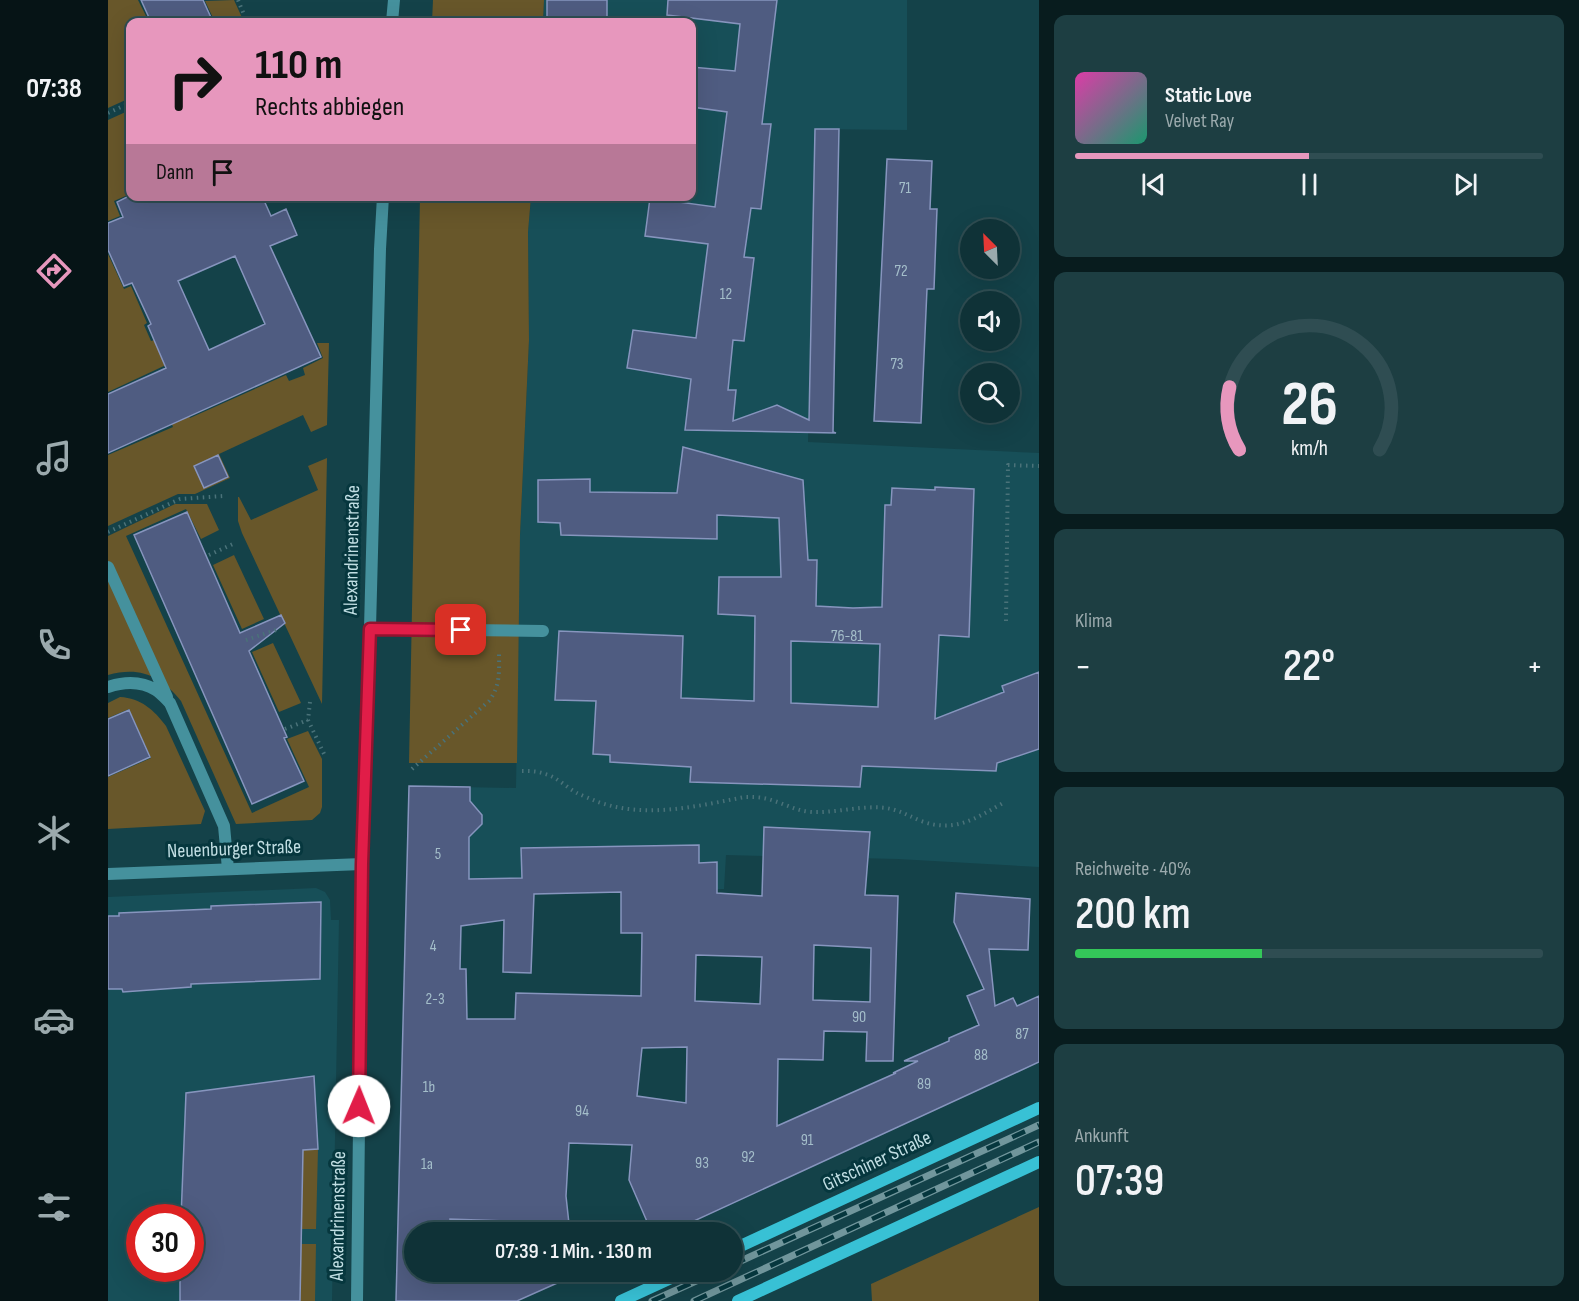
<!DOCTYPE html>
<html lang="de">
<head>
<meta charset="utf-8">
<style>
  :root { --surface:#0f3237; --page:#1d3e42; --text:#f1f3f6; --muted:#9baaad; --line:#2f4d52; --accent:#e797bd }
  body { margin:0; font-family:"Sofia Sans Condensed",sans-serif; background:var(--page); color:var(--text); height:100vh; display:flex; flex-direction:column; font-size:22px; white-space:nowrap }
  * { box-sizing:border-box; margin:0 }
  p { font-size:20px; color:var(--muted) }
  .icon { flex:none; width:33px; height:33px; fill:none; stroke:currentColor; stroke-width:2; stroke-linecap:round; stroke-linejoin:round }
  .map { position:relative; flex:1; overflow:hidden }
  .sheet { display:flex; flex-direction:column; gap:15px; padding:15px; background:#081c1e; width:540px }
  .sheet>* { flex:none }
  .banner { position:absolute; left:18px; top:18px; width:570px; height:183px; border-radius:12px; box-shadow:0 6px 24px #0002,0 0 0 2px var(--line); background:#e797bd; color:#111; overflow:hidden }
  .needle { width:39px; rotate:336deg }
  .tools { position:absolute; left:852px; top:219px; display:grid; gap:12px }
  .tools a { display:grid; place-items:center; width:60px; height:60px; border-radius:50%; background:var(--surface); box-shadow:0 6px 24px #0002,0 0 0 2px var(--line); font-size:30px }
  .speed { position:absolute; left:18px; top:1204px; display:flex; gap:12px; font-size:30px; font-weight:700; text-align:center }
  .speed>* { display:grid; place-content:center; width:78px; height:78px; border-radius:50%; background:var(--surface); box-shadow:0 6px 24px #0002,0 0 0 2px var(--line); line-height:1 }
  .speed .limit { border:9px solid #d22; background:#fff; color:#111 }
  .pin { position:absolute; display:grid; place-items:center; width:51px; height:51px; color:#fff; margin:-26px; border-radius:12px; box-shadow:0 3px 9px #0006 }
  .me { position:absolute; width:66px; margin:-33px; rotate:1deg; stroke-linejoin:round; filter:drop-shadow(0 0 4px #0008) }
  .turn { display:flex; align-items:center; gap:21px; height:126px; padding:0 30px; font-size:27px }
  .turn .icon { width:78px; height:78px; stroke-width:2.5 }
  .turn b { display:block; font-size:42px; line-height:51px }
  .then { display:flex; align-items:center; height:57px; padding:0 30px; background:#0003; gap:12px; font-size:22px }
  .big { font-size:45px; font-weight:600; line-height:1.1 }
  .sheet .widget { flex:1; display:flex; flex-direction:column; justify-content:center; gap:9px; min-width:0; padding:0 21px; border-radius:12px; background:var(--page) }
  .sheet .dial { align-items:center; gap:0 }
  .dial svg { height:156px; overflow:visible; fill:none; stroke:var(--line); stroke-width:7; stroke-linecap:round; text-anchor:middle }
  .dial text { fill:var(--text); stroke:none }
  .song { display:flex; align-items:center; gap:18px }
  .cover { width:72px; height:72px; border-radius:9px; background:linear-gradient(135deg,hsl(320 70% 55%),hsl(160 70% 35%)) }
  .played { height:6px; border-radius:3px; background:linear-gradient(90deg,var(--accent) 50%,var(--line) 50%) }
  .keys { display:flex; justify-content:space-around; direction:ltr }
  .heat { display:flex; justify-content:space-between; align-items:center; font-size:33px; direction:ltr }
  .charge { height:9px; border-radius:4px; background:linear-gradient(90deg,#34c759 40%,var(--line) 0) }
  .trip { position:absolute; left:296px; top:1222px; width:339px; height:60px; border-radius:30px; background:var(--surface); box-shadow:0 6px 24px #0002,0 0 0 2px var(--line); font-weight:600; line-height:60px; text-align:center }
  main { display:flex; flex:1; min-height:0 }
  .tab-bar { display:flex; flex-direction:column; width:108px; justify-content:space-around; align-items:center; background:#061416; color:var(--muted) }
  .tab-bar .icon { width:42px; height:42px }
  .tab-bar .current { color:var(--accent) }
  .tab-bar b { font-size:27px; color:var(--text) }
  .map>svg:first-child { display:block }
  .built { fill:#174f58; fill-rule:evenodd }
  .green { fill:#68572a }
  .building { fill:#4f5c81; stroke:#8795be; stroke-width:1.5; fill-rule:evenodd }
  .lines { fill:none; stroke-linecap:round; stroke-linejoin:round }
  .path { stroke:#4a7279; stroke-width:4; stroke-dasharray:1.5 4.5; stroke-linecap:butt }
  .service { stroke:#45919d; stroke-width:12 }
  .minor { stroke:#45919d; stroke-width:12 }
  .secondary { stroke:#38c1d5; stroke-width:12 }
  .rail-casing { stroke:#71969c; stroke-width:7 }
  .rail { stroke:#06373e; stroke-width:4.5; stroke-dasharray:14; stroke-linecap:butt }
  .route-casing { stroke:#92132f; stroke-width:15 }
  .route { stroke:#e11d48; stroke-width:10 }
  .labels { text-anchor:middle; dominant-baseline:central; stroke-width:6; stroke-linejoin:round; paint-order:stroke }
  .number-label { font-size:16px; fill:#a4beca }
  .street-label { font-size:20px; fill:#c1dee3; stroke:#06373e }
</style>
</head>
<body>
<main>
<nav class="tab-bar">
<b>07:38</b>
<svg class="icon current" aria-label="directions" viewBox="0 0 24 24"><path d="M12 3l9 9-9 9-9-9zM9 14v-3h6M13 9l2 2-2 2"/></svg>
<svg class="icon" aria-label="music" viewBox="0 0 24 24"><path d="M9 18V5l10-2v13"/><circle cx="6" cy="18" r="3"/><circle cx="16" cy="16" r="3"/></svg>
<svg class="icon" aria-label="phone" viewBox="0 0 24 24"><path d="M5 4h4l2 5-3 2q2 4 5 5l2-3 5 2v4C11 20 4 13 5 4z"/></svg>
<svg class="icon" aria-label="climate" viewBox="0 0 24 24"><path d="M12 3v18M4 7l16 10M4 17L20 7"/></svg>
<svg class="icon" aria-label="car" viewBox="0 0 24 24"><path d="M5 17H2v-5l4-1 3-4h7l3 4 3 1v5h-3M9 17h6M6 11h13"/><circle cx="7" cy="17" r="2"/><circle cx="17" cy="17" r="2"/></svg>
<svg class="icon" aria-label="filters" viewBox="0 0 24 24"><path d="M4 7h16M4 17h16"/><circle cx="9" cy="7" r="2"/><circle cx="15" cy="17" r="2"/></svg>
</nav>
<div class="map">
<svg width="931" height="1301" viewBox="0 0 931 1301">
  <rect width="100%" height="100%" fill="#144249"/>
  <path class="built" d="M436,0H799V130L707,129L700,442L931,453V867L790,859L618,855L616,889L426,894L299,901L301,786L408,788L412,535L421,340L420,232L423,197L584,196V22H435Z
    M208,888L217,892L222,900L223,920H231L224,1301H0V897ZM32,1218H82V1269H32Z"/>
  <path class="green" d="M0,0H30L41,22H22V98L0,108Z
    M126,0L136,22H107L97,1Z
    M325,0H436L435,22H324Z
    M22,110V194L6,201L12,216L0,221V120Z
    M312,197H423L420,232L421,340L412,535L409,763H301Z
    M0,254L16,289L23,286L39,323L36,325L43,341L47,340L58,365L0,392Z
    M209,343H221L219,425L203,432L195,415L111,454L122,478L87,494H70L0,526V455L65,427L56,404L71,396L82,418L178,375L181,381L197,375L195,368L215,358Z
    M219,458L214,704L134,533L130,521V497H131L143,520L210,490L200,466Z
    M67,504H99L111,530L93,539L78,509L18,536L144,813L201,787L179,739L200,731L214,759V807L212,813L204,820L128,824L73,701C53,676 32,666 0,675V536Z
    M126,555L156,619L134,629L105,565Z
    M165,643L193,703L171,712L144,652Z
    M12,697C33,698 46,710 58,726L97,811L93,824L0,829V777L43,758L21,709L0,718V703Z
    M210,1149L208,1229H193L195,1150Z
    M931,1207V1301H764L763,1284Z
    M193,1244H208L207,1301H192Z"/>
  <path class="building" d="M33,0H95L105,22H43Z
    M439,0H499V22H439Z
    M560,0H669L654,124H663L653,209L643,208L636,257L646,258L636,341L625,340L620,390H628L625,421L669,405L701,420L707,129H731L725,432L728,433L577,430L583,379L519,368L525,330L588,338L600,244L537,236L542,198L607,207L619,112L584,107V67L627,71L632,24L559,15Z
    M779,159L824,161L822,209H829L826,289H819L813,423L766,421Z
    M21,196H154L163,216L178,209L189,235L162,246L213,357L0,453V394L58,368L40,326L43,324L24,283L16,286L0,250V223L15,217L9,202ZM127,256L157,324L101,350L70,281Z
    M575,447L695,480L700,560H709L708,606L745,608L774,607L777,505H783L784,488L827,490V487L866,489L861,637L831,635L827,719L896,692L894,686L931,672V749L889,763L888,771L754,766L752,787L582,782L583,767L502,762V755L485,754L488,701L447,700L451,631L575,636L573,698L646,701L647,616L610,614L611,577H673L671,518L609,515V539L453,535L452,523L430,522V480L482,479V492L569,493ZM683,641L772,644L770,707L683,703Z
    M110,455L120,477L96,488L86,466Z
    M79,512L132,633L173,615L177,623L141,651L179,737L176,738L196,781L144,804L26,535Z
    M21,710L42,757L0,776V719Z
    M301,786L362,787V801L374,815V824L361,837V879L414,878L413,848L591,845V863L609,862V893L654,896L656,827L762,832L757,895L790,896L785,1061H758L759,1032L716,1031L715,1060L670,1059L669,1126L788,1073H785L810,1061H796L841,1041V1038L871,1025L859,996L876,989L846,922L848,893L922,899L920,950L881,949L887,1006L905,998L909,1006L931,996V1062L560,1233H544L521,1180L524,1145L461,1143L458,1196L462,1233H404L398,1221L342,1219V1233H306V1272H474L409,1301H288ZM513,892V933H534L533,996L408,993L407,1019H359L358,969H352L353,926L396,920L395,972L423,973L426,894ZM706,945L763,948L762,1002L705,1000ZM588,955L654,957L652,1004L587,1001ZM579,1047L578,1103L529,1096L534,1048Z
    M213,902L212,979L83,984V987L15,992L14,989H0V916H11V913L103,909V906Z
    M206,1076L210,1149L195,1150L192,1301H72V1269H82V1218H73L78,1093Z"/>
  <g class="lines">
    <path class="path" d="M130,0L139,22
      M0,113L22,103
      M0,532L72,499L115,496
      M101,555L127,543
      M898,621L900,465L931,466
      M138,640L168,630
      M202,702L200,720L217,756
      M177,729L200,720
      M304,769L381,701C393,685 391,670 391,651
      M414,771C422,771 430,771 437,774C449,777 458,787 469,793C475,796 483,799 490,802C539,819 589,806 637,797C645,797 653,797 660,799C675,803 688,811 704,812C729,813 754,805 778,808C791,810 801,816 813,821C846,833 867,819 895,803"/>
    <path class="service" d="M0,567L59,697
      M262,629L435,631
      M0,687C15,682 33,681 48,690C53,693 58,699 62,703L116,826L120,869"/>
    <path class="minor" d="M284,22L286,0
      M0,874L254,864
      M249,1301L254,864L260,704L272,249L275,196"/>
    <path class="secondary" d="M624,1250L931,1108
      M513,1301L576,1272
      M630,1301L931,1162"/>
    <g class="rail-casing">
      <path id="rail" d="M624,1265L931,1125
        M544,1301L608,1272
        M586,1301L931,1142"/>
    </g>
    <use href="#rail" class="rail"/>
  </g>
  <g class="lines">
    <g class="route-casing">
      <path id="route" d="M251,1106L254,864L262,629L353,630"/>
    </g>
    <use href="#route" class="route"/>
  </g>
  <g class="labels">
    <g class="number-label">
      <text x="797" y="188">71</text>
      <text x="793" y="271">72</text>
      <text x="618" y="294">12</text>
      <text x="789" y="364">73</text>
      <text x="739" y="636">76-81</text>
      <text x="330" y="854">5</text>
      <text x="325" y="946">4</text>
      <text x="327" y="999">2-3</text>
      <text x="751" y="1017">90</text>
      <text x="914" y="1034">87</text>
      <text x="873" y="1055">88</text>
      <text x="816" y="1084">89</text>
      <text x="321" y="1087">1b</text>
      <text x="474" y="1111">94</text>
      <text x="699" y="1140">91</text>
      <text x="640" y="1157">92</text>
      <text x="594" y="1163">93</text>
      <text x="319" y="1164">1a</text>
    </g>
    <g class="street-label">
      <text transform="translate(244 550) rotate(-89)">Alexandrinenstraße</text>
      <text transform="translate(126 849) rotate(-2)">Neuenburger Straße</text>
      <text transform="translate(769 1161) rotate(-25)">Gitschiner Straße</text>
      <text transform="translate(230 1216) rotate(-89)">Alexandrinenstraße</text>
    </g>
  </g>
</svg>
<div class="tools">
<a><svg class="needle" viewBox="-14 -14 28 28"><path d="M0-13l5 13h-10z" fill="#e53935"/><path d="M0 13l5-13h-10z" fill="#9baaad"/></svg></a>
<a><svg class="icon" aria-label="sound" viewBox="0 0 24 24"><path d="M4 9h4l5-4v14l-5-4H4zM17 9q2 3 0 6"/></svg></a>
<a><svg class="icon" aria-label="search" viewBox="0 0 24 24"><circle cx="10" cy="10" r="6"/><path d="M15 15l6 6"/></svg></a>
</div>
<div class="speed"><div class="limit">30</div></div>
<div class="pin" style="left:353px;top:630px;background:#d93025"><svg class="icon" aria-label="arrive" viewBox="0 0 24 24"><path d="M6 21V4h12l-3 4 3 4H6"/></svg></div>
<svg class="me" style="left:251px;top:1106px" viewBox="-20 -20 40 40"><circle r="19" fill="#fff"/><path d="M0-13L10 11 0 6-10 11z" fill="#e11d48"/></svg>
<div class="trip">07:39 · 1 Min. · 130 m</div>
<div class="banner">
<div class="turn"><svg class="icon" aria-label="right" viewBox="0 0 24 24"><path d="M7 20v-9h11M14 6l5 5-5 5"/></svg><div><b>110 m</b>Rechts abbiegen</div></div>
<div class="then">Dann<svg class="icon" aria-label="arrive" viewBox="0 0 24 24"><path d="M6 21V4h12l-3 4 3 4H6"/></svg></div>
</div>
</div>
<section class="sheet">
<div class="widget">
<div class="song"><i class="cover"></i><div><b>Static Love</b><p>Velvet Ray</p></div></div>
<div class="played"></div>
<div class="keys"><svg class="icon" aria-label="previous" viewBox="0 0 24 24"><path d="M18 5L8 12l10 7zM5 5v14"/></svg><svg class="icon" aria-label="pause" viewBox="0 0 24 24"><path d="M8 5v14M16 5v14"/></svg><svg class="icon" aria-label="next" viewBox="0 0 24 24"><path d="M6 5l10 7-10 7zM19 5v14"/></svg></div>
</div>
<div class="widget dial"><svg viewBox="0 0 100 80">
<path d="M14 69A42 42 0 1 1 86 69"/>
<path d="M14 69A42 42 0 0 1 9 37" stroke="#e797bd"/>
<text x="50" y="56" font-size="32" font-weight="700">26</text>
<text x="50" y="72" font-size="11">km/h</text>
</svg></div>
<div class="widget"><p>Klima</p>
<div class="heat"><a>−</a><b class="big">22°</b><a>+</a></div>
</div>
<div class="widget"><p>Reichweite · 40%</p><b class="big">200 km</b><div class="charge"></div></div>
<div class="widget"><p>Ankunft</p><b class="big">07:39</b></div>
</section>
</main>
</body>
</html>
